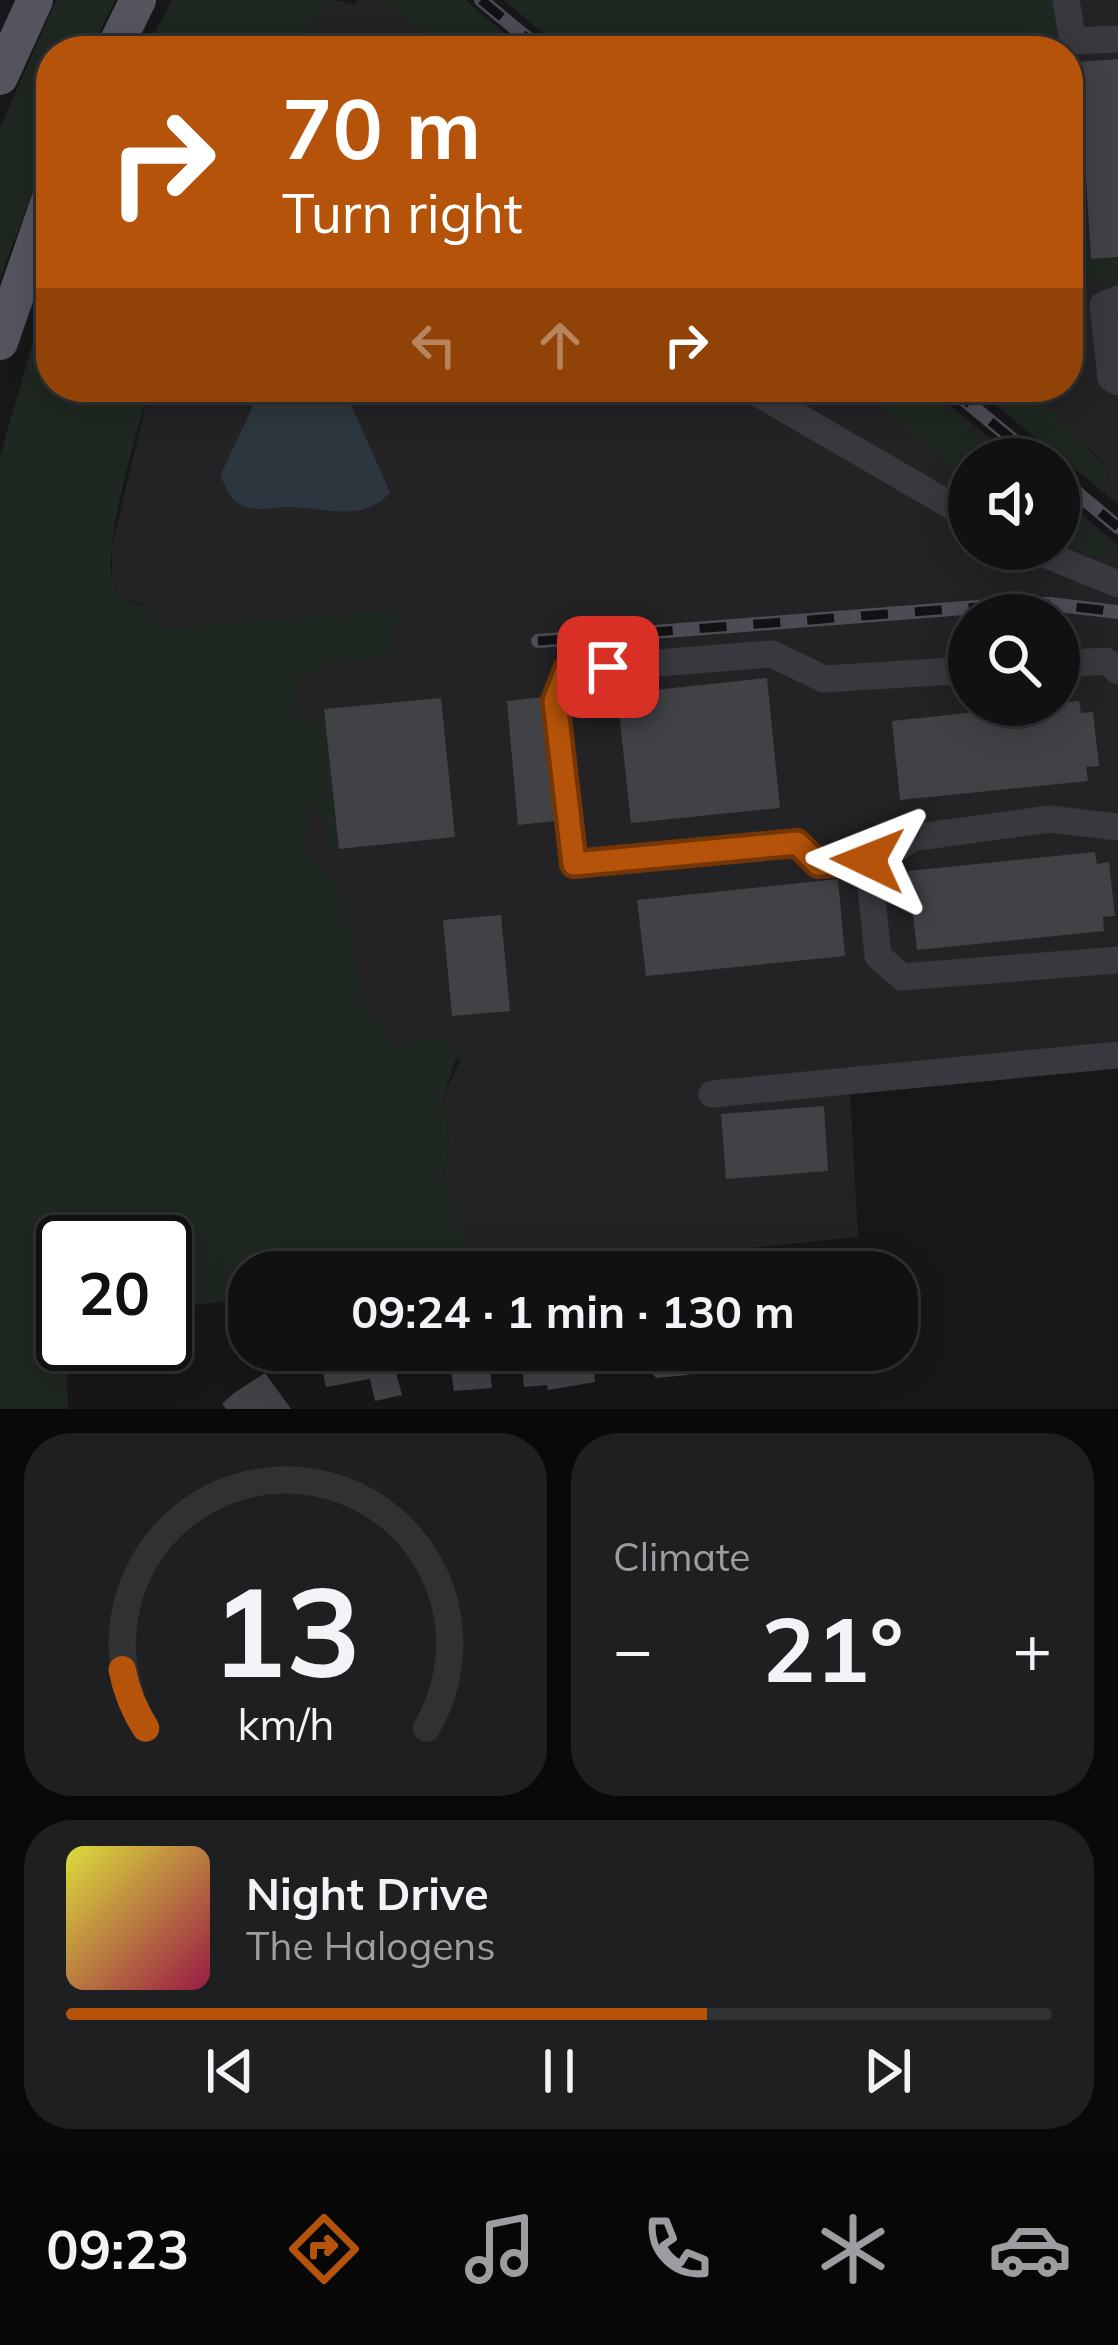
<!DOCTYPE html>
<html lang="en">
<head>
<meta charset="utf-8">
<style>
  :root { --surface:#111113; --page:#1e1f21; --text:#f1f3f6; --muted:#9c9da0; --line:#303133; --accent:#b45309 }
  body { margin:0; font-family:Mulish,sans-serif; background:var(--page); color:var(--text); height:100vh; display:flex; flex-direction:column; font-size:45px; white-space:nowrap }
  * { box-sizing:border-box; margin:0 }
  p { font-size:39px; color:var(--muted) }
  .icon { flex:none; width:66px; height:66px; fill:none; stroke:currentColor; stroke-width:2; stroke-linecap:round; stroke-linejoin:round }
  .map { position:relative; height:1409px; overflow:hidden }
  .details { display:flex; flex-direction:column; gap:24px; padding:24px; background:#09090a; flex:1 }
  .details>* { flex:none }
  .hud { position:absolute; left:36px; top:36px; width:1047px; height:366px; border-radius:48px; box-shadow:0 6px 30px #0003,0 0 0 3px var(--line); background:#b45309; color:#fff; overflow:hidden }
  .tools { position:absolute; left:948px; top:438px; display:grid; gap:24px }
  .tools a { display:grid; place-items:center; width:132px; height:132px; border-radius:50%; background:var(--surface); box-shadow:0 6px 30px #0003,0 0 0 3px var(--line); font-size:60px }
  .speed { position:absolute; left:36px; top:1215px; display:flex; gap:24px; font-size:60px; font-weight:700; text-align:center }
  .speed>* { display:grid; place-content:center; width:156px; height:156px; border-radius:50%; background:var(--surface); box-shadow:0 6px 30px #0003,0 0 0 3px var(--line); line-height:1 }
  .speed .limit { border:6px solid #111; border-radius:18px; background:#fff; color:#111 }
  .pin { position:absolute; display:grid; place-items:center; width:102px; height:102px; color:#fff; margin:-51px; border-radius:24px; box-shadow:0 6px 18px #0006 }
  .me { position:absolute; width:132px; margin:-66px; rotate:272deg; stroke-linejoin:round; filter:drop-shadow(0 0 9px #0008) }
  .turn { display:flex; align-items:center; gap:42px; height:252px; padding:0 48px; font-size:54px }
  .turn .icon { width:156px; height:156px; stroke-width:2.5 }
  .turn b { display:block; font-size:84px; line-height:102px }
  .lanes { display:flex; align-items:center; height:114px; padding:0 48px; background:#0003; justify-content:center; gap:60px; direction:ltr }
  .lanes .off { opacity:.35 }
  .big { font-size:90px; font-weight:700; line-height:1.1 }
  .details .tile { flex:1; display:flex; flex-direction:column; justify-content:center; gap:18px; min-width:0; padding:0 42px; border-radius:48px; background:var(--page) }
  .details .dial { align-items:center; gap:0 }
  .dial svg { height:312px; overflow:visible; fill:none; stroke:var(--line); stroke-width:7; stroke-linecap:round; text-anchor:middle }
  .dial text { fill:var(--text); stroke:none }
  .song { display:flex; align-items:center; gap:36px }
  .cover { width:144px; height:144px; border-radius:18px; background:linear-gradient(135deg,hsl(60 70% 55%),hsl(340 70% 35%)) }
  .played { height:12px; border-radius:6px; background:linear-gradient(90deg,var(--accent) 65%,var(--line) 65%) }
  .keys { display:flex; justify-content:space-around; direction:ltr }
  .heat { display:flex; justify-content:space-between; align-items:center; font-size:66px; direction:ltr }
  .details .tiles { flex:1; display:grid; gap:24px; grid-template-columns:1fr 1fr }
  .tile:last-child { grid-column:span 2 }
  .trip { position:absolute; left:228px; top:1251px; width:690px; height:120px; border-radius:48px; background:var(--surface); box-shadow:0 6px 30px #0003,0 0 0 3px var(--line); font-weight:700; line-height:120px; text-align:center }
  .tabs { display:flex; height:192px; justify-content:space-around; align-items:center; background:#070708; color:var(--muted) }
  .tabs .icon { width:84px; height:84px }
  .tabs .selected { color:var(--accent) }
  .tabs b { font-size:54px; color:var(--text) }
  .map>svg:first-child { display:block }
  .built { fill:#232326; fill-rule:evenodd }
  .green { fill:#1f2820 }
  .water { fill:#2c363e }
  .building { fill:#414246 }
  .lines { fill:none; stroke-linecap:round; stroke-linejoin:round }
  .minor { stroke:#38393e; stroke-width:27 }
  .major { stroke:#54555e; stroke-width:36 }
  .rail-casing { stroke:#4b4c54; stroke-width:14 }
  .rail { stroke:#121214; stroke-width:9; stroke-dasharray:27; stroke-linecap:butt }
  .route-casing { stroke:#753606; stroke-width:30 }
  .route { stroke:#b45309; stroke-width:21 }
</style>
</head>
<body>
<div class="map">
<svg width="1118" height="1409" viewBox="0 0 1118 1409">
  <rect width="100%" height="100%" fill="#171719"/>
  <path class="built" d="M335,0L355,5L358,0H465L525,51H300L319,7Z
    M1054,0H1118V257L1091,259L1083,227L1072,70L1068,51H1060L1056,39Z
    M1068,261L1078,274L1118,288V504L1103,492L1110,473L1092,450L1014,387H1068Z
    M150,387H928L1015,459H969V549H1059V495L1118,545V1063L850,1092L858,1237L514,1272H476L451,1210L444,1175L449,1146L444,1095L460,1060L398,1049L209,1104L155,608L122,597L112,585V546ZM969,615H1059V705H969Z"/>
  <path class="green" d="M56,0H115L91,51H51V143L0,279V128Z
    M172,0H335L319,7L300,51H145Z
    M380,0H465L525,51H451Z
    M504,0H1054L1060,51H563Z
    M1068,64L1083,226L1091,259L1118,257V288L1078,274L1068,261Z
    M51,280V387H150C139,424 98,556 115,588C122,602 142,604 156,608L159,629L396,610V657C356,658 273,662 301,721L313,724L324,709L339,849L329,847L326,827L312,803L304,852C313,869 332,877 339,896C365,961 343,992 398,1049C422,1036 434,1038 460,1046L444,1095L449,1146L444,1175L476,1272H249V1299L165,1308V1242H63L68,1409H0V456Z
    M856,387H919L1005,459H969V481Z
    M973,387C983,387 999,385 1010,387C1039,392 1092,450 1110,473L1103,492Z
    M1059,503L1114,547L1108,556H1090L1059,540Z"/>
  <path class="water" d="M262,387H343L390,492C366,523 324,508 291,507C272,506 252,515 235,501C229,496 225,484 220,476Z"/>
  <path class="building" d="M1118,59V257L1091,259L1079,62Z
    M767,678L780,808L631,823L617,694Z
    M543,697L555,821L518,825L507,701Z
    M441,698L455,837L339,849L324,709Z
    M1079,701L1081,713L1093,712L1099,766L1086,767L1088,781L900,800L892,721Z
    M1095,852L1097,864L1109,862L1115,916L1103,917L1104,931L917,950L908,871Z
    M838,879L845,956L646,976L637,900Z
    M501,915L510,1011L452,1016L443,920Z
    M824,1106L828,1171L726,1179L721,1114Z
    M318,1350H390L402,1395L375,1401L370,1379L326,1387Z
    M438,1350H488L492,1388L454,1391L451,1371L439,1372Z
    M592,1350L595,1382L548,1390L547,1385L524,1387L521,1351Z
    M625,1350H687L689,1375L656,1378L647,1367L627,1368Z
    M731,1350H784L786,1368L757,1371L756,1366L732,1364Z
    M846,1350H875L876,1361L847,1363Z
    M265,1373L291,1409H226L222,1404L234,1393Z"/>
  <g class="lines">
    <path class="minor" d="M1066,0L1073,41L1118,39
      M1118,299L1103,305L1111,378L1118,382
      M747,387L969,516
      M1033,549L1118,584
      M1059,664L1106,661L1118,671
      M969,670L824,679L772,654L567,670L555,701L575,864L797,843L818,864L885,858L911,838L1050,819L1118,827
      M868,860L878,956L902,977L1118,960
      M712,1094L1118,1055"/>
    <path class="major" d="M113,51L138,0
      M0,77L35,0
      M0,342L51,195"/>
    <g class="rail-casing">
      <path id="rail" d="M481,0L543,51
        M949,387L1036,459
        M1059,478L1118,527
        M538,641L990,606L1050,604L1118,612"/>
    </g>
    <use href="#rail" class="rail"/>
  </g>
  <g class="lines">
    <g class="route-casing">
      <path id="route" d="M608,667L567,670L555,701L574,864L797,843L818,864L868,860"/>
    </g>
    <use href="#route" class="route"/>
  </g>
</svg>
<div class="tools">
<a><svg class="icon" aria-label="sound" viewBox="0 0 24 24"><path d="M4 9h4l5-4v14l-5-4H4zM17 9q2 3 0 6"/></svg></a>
<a><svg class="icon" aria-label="search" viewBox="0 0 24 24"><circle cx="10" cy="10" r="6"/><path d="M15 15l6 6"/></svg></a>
</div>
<div class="speed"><div class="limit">20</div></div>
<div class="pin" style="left:608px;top:667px;background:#d93025"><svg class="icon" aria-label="arrive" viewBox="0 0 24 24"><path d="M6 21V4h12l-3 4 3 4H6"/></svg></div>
<svg class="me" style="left:868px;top:860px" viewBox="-20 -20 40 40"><path d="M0-17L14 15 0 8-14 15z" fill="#b45309" stroke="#fff" stroke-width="4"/></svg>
<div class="trip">09:24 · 1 min · 130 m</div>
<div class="hud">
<div class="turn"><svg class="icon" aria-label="right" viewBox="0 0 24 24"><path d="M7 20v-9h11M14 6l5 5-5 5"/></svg><div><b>70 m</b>Turn right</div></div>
<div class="lanes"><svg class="icon off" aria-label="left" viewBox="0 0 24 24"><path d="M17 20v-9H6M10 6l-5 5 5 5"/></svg><svg class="icon off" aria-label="ahead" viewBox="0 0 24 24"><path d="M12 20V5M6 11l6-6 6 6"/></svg><svg class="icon" aria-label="right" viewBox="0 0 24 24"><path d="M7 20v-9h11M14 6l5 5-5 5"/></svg></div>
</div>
</div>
<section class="details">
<div class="tiles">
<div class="tile dial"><svg viewBox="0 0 100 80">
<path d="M14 69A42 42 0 1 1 86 69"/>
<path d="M14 69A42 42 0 0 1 8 54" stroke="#b45309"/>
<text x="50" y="56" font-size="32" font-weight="700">13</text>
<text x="50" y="72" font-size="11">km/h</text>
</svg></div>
<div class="tile"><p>Climate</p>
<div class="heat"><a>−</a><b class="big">21°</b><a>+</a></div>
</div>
<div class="tile">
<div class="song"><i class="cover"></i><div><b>Night Drive</b><p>The Halogens</p></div></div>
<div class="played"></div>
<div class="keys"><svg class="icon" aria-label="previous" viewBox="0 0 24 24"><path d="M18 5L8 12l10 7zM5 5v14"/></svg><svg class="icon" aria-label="pause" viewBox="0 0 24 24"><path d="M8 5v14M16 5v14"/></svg><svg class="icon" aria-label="next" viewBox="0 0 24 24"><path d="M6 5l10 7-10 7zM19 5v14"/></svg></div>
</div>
</div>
</section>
<nav class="tabs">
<b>09:23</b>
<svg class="icon selected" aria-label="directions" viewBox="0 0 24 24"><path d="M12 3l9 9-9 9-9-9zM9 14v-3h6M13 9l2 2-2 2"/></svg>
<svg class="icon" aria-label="music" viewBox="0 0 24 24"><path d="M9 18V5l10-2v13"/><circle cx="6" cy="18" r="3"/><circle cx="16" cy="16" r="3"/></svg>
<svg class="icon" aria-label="phone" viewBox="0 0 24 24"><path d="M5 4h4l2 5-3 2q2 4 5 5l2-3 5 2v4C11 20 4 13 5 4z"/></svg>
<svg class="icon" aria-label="climate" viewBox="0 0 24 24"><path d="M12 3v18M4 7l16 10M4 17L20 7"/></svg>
<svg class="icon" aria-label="car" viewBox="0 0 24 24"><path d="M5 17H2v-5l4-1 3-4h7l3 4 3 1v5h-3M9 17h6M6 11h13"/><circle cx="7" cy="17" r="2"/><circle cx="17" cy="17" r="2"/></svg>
</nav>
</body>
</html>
